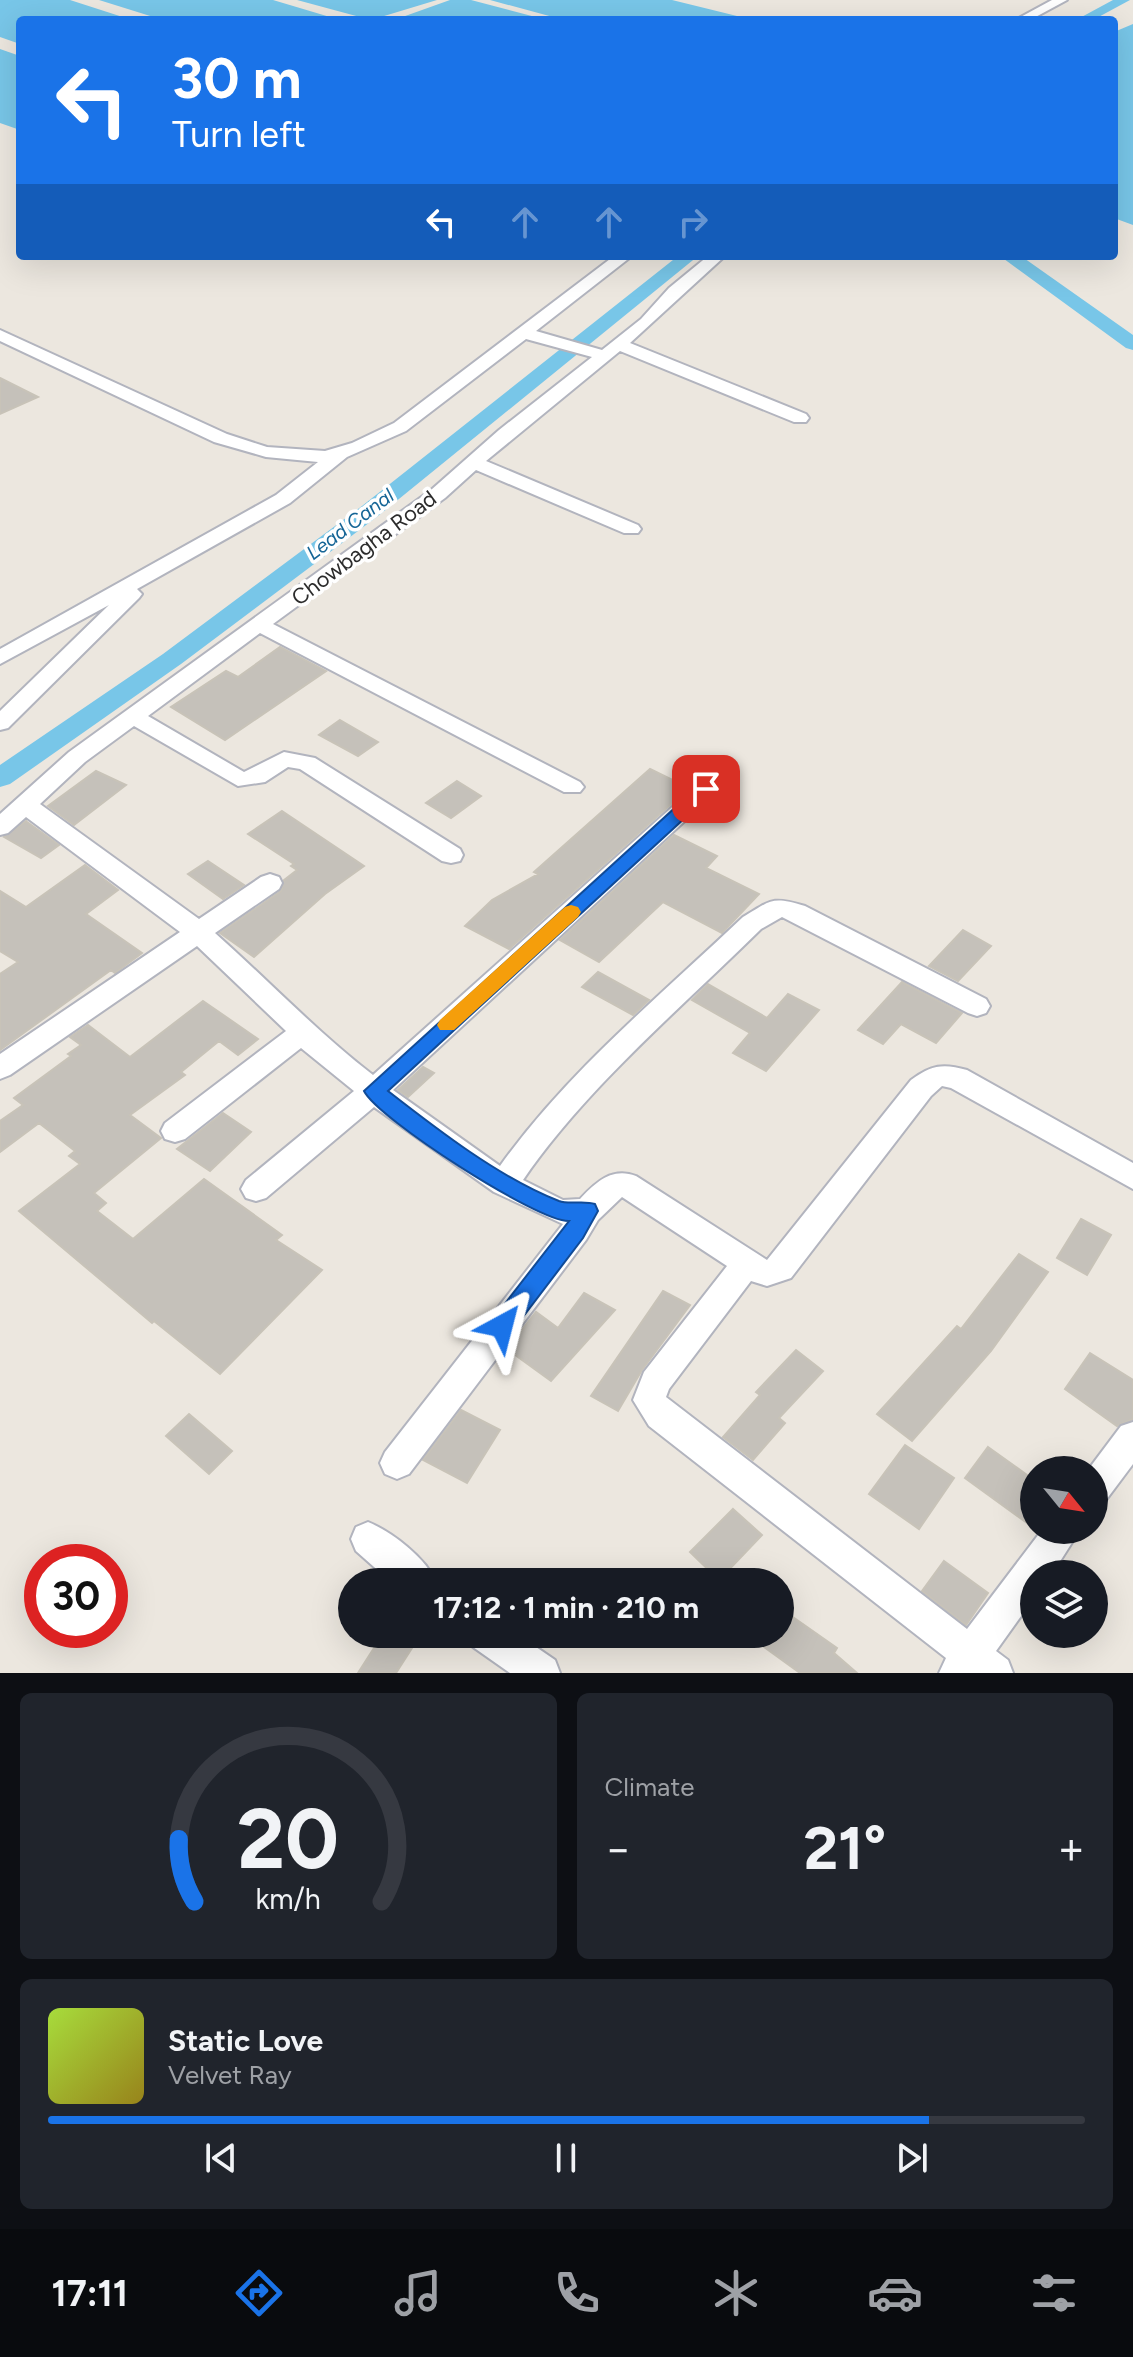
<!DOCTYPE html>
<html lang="en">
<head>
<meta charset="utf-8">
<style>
  :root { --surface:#171b24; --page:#20242c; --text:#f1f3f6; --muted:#9ea1a6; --line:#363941; --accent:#1a73e8 }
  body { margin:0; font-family:Figtree,sans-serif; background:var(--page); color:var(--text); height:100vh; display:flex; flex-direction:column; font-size:30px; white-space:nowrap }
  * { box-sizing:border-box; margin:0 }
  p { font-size:26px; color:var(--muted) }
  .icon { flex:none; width:44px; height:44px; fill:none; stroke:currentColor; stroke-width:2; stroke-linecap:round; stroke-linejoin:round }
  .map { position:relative; height:1673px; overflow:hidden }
  .side { display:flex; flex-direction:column; gap:20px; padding:20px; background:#0d0f14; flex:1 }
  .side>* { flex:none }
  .top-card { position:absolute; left:16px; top:16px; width:1102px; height:244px; border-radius:8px; box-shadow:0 8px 32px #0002; background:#1a73e8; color:#fff; overflow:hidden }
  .needle { width:52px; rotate:120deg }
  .controls { position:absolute; left:1020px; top:1456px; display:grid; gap:16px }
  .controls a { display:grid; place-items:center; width:88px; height:88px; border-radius:50%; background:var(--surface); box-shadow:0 8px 32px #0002; font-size:40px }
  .speed { position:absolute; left:24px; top:1544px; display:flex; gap:16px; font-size:40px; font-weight:700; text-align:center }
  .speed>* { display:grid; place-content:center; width:104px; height:104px; border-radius:50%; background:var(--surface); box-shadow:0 8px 32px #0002; line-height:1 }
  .speed .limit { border:12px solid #d22; background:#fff; color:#111 }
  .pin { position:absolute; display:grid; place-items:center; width:68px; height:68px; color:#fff; margin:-34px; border-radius:16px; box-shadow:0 4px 12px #0006 }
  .me { position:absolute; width:88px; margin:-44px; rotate:38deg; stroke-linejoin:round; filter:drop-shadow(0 0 6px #0008) }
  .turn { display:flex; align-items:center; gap:28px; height:168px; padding:0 24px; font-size:36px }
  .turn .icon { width:104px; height:104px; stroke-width:2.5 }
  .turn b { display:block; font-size:56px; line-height:68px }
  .lanes { display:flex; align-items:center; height:76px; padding:0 24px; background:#0003; justify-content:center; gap:40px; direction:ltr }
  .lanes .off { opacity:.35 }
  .big { font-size:60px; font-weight:700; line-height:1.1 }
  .side .widget { flex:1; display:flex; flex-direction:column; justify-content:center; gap:12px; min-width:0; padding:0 28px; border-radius:12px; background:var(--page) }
  .side .dial { align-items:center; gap:0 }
  .dial svg { height:208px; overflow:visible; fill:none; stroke:var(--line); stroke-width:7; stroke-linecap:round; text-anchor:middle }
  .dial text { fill:var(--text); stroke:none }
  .song { display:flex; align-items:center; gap:24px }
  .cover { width:96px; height:96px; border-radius:12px; background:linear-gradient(135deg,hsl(80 70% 55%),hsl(50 70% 35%)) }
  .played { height:8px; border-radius:4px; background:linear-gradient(90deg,var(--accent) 85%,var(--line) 85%) }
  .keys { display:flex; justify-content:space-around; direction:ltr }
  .heat { display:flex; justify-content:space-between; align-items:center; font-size:44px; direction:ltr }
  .side .tiles { flex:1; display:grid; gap:20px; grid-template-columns:1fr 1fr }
  .widget:last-child { grid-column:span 2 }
  .trip { position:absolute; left:338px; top:1568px; width:456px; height:80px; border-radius:40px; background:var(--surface); box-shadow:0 8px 32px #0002; font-weight:700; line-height:80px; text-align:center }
  .dock { display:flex; height:128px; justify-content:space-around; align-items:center; background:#090b0e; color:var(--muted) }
  .dock .icon { width:56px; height:56px }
  .dock .selected { color:var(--accent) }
  .dock b { font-size:36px; color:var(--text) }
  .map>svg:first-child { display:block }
  .water { fill:#78c6e8 }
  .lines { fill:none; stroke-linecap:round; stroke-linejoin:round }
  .canal { fill:#78c6e8; fill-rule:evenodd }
  .building { fill:#c5c1ba; stroke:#c8c3b8; stroke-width:2 }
  .street-casing { stroke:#b2b4be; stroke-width:4 }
  .street { fill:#fff; fill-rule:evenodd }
  .route { fill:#1a73e8; stroke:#114b97; stroke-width:2 }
  .slow { fill:#f59e0b }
  .labels { text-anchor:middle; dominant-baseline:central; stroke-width:7; stroke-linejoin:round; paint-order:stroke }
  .far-water-label { font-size:20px; font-style:italic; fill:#156596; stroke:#fff }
  .street-label { font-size:22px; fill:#2c2c2c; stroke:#fff }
</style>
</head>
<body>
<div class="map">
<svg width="1133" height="1673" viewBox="0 0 1133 1673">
  <rect width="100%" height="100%" fill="#ece7df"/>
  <path class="water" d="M0,0H70L132,20H20V44L0,37Z
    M99,0H273L340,20H163Z
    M297,0H437L371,20Z
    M450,0H471L547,20H394Z
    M490,0H672L737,16L730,20H564Z
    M1133,24V225L1114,218V32Z
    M0,49L20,56V130L0,123Z"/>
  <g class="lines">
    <path class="canal" d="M1113,0H1130L1093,20H1076Z
      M678,256H698L378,516L181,664L10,784L0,787V765L163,654L362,506Z
      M1000,256H1021L1133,335V350L1126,348Z"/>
  </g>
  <path class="building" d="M0,378L38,397L0,414Z
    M280,647L326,671L225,740L171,707L226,671L238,677Z
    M340,720L378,742L358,756L319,735Z
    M650,769L689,788L509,949L465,926L492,900L538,874L534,872Z
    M96,771L126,785L74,825L48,806Z
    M457,781L481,796L451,818L426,803Z
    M282,811L364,866L325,894L254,957L220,933L281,891L284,880L297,870L291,866L294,864L248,834Z
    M26,821L27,822L59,845L41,858L4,837Z
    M674,835L717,856L706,868L759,894L722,933L663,902L599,962L560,940Z
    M208,861L244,885L223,899L188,874Z
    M85,865L118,890L86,914L142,953L115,973L111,970L0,1050V974L18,962L0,951V891L26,907Z
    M963,930L991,946L958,981L929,966Z
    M598,972L649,1000L633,1015L582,987Z
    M902,982L962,1013L936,1043L901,1024L883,1044L858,1030Z
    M708,984L767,1018L788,994L819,1010L766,1071L733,1053L750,1033L692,1000Z
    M203,1001L258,1039L238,1055L219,1041L181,1072L185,1075L130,1115L161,1138L94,1193L106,1203L97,1211L133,1239L204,1179L282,1235L276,1240L322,1270L220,1374L154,1321L152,1323L19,1211L80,1164L69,1156L75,1151L39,1123L0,1152V1121L23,1105L14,1098L71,1056L68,1054L81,1045L70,1037L88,1025L130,1057Z
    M423,1067L434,1073L408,1097L398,1090Z
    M223,1113L251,1132L210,1171L177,1149Z
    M1081,1219L1111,1235L1087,1275L1057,1258Z
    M1019,1254L1048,1272L991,1351L912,1441L877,1414L957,1326L961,1329Z
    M663,1291L690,1305L642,1370L618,1411L591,1396Z
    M584,1293L615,1310L551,1381L507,1349L536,1312L558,1328Z
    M796,1350L823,1371L779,1418L785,1423L753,1460L723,1437L760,1395L756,1392Z
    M1090,1353L1133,1380V1419L1117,1426L1065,1389Z
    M461,1410L500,1430L467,1483L423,1460Z
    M189,1414L232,1451L209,1474L166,1436Z
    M905,1445L954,1478L919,1529L869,1494Z
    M988,1447L1034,1480V1528L965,1478Z
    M733,1509L762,1535L719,1580L690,1552Z
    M944,1561L988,1593L966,1625L922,1591Z
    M780,1608L837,1648L834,1653L857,1673H800L746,1634H780Z
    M383,1634H421L396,1673H358Z"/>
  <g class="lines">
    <g class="street-casing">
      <path id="street" d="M1052,0H1067L1030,20H1015Z
        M614,256H632L536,331L602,350L641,319L669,288L708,256H725L630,343L806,414L809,418L806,422H794L620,351L486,461L638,525L641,529L638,533H624L476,470L445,498L273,624L580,782L584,787L580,792H564L260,633L148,716L244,772L284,752L315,758L460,849L463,855L460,861L451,863L442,861L300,769L288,767L265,782L238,786L134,726L85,762L40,804L199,919L261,877L270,874L279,877L282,883L279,889L215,933C268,980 317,1032 373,1075L698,784H714L718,789L714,794L393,1090L500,1166C567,1072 660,996 743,917C772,900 771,896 805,906L986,999L990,1006L986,1013L977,1016L968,1013L782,917L761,929C681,1008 586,1088 523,1180L563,1200L580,1199C596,1182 612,1167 636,1176L767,1260L911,1080C931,1065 943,1063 967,1070L1133,1163V1189L951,1088L942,1086L931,1096L791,1278L767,1286L751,1281L669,1389L666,1397L967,1629L1042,1530H1080L1052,1574H1034V1598L996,1651L1008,1660L1013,1673H939L946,1658L649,1426L633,1400L644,1372L727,1266L622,1197L598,1220L586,1240L409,1474L397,1479L385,1474L380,1463L385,1452L563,1224L494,1192L374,1107L266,1198L256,1201L246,1198L241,1189L246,1180L354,1091L301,1048L185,1139L175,1142L165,1139L161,1131L165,1123L286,1031L197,946L10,1075L0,1079V1054L180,932L26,817L8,833L0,835V814L69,752L431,490L499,430L592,357L526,339L406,431L347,457L290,503L137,589L142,594L139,598L8,728L0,730V711L109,605L0,664V649L276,495L318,462L266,457L214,442L0,341V330L227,434L267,447L325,451L352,443L394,423Z
        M1133,1422V1464L1106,1500L1094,1505V1470H1088L1121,1426Z
        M368,1522C392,1532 426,1558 436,1582H391L356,1551L351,1539L356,1527Z
        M468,1634H517L555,1660L560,1673H510L473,1647Z"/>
    </g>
    <use href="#street" class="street"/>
  </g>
  <path class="route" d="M706,783L715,789L712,793L388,1091C438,1130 500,1178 559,1201C570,1205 583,1200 595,1204L598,1211L583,1238L510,1334L502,1337L493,1334L490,1326L493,1319L569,1221C538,1222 378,1119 364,1091L700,785Z"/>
  <path class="slow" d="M571,905L578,907L581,912L578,917L454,1030H440L437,1025L440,1020L565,907Z"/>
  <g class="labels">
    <g class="far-water-label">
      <text transform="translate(350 524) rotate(-37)">Lead Canal</text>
    </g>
    <g class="street-label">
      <text transform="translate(364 548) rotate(-37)">Chowbagha Road</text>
    </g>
  </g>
</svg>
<div class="controls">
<a><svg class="needle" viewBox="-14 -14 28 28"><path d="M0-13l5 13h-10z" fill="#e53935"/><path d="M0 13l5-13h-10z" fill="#9ea1a6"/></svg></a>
<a><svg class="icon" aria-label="layers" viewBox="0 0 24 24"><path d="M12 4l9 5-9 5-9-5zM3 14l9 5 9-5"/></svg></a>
</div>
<div class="speed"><div class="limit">30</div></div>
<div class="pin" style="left:706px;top:789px;background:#d93025"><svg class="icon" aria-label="arrive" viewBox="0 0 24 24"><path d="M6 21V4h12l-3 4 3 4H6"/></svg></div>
<svg class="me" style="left:502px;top:1326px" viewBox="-20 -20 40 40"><path d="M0-17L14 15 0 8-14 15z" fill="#1a73e8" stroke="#fff" stroke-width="4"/></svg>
<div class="trip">17:12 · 1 min · 210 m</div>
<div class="top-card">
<div class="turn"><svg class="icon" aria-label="left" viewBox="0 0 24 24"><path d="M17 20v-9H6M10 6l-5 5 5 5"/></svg><div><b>30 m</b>Turn left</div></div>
<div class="lanes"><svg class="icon" aria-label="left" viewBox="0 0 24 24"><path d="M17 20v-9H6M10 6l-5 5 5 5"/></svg><svg class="icon off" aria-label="ahead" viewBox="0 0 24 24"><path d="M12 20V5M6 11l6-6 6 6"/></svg><svg class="icon off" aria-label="ahead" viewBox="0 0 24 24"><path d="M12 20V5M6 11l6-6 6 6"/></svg><svg class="icon off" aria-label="right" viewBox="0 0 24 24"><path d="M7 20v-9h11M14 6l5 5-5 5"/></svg></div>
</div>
</div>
<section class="side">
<div class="tiles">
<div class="widget dial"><svg viewBox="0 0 100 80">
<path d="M14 69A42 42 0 1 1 86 69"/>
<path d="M14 69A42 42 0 0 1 8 45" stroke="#1a73e8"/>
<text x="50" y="56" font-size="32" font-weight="700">20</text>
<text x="50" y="72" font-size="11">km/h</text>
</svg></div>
<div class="widget"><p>Climate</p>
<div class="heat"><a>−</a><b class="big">21°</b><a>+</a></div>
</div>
<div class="widget">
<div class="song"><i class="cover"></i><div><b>Static Love</b><p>Velvet Ray</p></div></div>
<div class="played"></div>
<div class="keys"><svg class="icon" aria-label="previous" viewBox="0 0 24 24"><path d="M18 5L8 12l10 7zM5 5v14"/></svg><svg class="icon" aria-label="pause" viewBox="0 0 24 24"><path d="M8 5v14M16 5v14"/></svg><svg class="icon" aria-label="next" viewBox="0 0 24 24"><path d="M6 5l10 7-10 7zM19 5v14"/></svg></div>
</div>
</div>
</section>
<nav class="dock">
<b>17:11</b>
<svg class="icon selected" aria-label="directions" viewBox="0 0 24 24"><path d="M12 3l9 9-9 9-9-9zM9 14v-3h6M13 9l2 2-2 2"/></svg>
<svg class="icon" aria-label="music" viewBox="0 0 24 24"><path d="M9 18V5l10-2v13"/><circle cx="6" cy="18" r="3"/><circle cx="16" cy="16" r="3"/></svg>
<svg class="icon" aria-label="phone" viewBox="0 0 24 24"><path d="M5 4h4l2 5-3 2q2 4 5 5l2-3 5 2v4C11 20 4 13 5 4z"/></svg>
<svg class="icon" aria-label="climate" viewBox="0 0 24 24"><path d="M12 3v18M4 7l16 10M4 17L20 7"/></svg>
<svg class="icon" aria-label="car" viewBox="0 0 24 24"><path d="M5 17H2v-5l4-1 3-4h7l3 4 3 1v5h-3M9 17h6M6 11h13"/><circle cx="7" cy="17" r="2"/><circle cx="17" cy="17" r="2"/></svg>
<svg class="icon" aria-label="filters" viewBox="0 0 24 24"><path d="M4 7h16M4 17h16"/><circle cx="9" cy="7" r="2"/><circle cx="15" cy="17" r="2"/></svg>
</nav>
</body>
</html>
